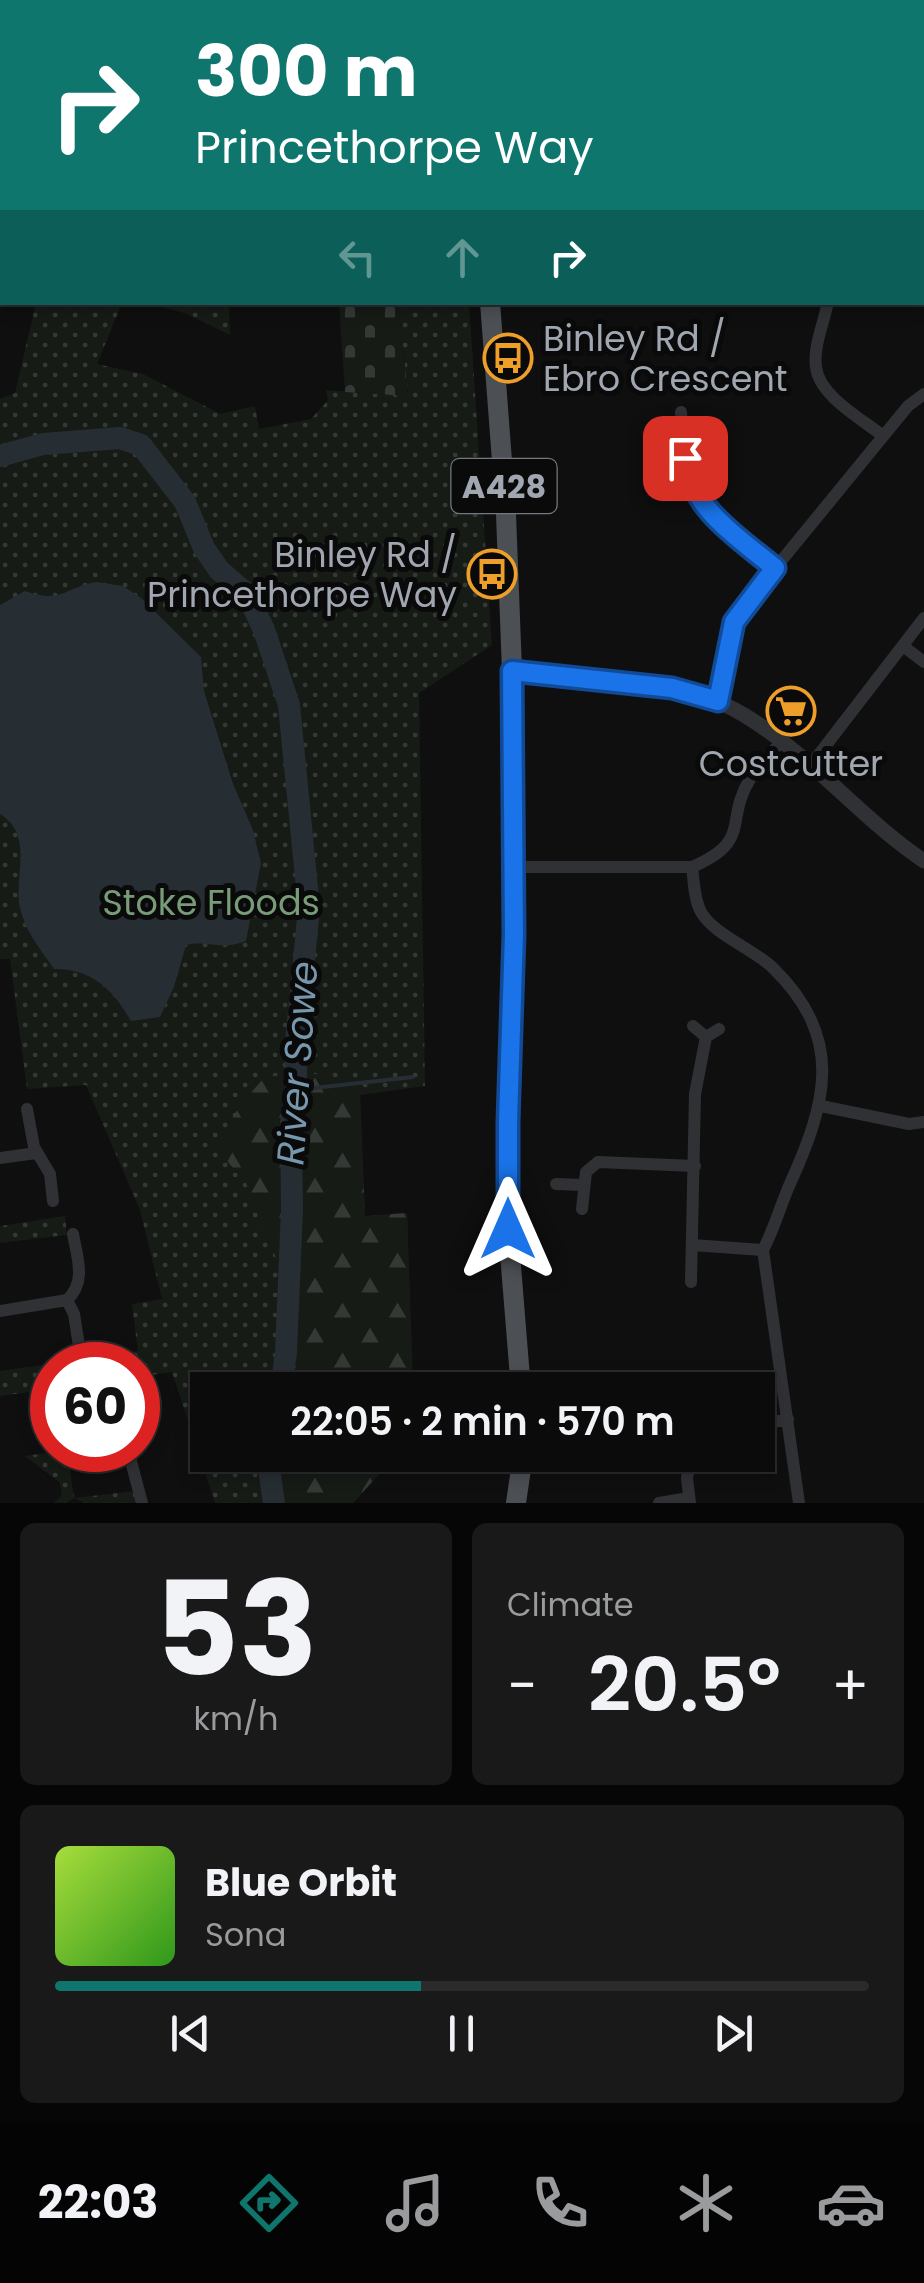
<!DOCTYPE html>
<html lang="en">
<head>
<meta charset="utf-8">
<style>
  :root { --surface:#0b0b0c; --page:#19191a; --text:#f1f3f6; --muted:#9a9b9d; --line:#2b2b2d; --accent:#0f766e }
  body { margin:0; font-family:Poppins,sans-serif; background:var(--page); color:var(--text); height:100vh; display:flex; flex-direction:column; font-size:38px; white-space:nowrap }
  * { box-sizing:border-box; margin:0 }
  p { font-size:32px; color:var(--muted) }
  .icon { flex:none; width:55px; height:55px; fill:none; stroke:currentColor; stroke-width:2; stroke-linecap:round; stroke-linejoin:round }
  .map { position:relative; height:1503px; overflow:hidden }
  .sheet { display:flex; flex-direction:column; gap:20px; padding:20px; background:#060607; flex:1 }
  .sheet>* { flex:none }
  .hud { position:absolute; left:0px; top:0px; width:925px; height:305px; box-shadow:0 5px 15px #0003,0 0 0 2px var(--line); background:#0f766e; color:#fff; overflow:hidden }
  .speed { position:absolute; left:30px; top:1342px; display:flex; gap:20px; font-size:50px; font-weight:700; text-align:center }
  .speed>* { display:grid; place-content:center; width:130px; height:130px; border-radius:50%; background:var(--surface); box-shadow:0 5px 15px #0003,0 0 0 2px var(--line); line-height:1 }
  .speed .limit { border:15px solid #d22; background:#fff; color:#111 }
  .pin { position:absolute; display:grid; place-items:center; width:85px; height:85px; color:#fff; margin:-42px; border-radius:20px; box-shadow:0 5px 15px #0006 }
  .me { position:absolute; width:110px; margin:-55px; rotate:0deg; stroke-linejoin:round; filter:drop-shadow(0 0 8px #0008) }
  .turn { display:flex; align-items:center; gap:35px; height:210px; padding:0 30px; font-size:45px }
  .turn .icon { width:130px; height:130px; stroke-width:2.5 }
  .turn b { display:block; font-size:70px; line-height:85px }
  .lanes { display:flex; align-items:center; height:95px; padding:0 30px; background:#0003; justify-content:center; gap:50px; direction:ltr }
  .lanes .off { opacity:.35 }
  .big { font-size:75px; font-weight:600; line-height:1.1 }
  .sheet .card { flex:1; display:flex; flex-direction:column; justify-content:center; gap:15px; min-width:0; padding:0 35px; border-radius:15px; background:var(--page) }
  .sheet .dial { align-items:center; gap:0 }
  .dial b { font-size:130px; line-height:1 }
  .song { display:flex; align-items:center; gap:30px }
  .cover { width:120px; height:120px; border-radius:15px; background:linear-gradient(135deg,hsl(80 70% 55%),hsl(110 70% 35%)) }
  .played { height:10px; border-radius:5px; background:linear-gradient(90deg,var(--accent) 45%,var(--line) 45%) }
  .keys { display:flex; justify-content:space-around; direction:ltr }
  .heat { display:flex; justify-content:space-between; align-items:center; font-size:55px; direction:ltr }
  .sheet .tiles { flex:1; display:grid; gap:20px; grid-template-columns:1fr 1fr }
  .card:last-child { grid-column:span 2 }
  .trip { position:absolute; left:190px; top:1372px; width:585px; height:100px; border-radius:0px; background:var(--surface); box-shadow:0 5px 15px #0003,0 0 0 2px var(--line); font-weight:600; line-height:100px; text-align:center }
  .tabs { display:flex; height:160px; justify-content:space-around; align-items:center; background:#040405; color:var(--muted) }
  .tabs .icon { width:70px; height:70px }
  .tabs .current { color:var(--accent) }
  .tabs b { font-size:45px; color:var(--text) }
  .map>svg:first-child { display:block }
  .built { fill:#1b1b1d }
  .grass { fill:url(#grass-dots) }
  .forest { fill:url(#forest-firs) }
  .cemetery { fill:url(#cemetery-stones) }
  .water { fill:#262e33 }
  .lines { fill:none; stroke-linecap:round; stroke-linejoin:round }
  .stream { stroke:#262e33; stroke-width:4 }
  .river { stroke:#262e33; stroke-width:22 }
  .minor { stroke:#303135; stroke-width:12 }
  .tertiary { stroke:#303135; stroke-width:15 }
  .secondary { stroke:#3e4045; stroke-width:18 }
  .primary { stroke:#4c4f54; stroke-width:20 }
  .route-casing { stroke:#114b97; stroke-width:25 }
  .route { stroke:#1a73e8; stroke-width:18 }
  .labels { text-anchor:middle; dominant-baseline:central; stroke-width:10; stroke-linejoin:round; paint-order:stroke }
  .shield { fill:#0a0a0b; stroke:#73787f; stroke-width:2.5 }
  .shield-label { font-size:32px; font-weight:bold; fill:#a0a7b1 }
  .poi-label { font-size:35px; fill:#a0a7b1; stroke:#0a0a0b; text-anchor:start }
  .park-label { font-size:35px; fill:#779c77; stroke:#0a0a0b }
  .water-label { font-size:38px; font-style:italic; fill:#7797ad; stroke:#0a0a0b }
</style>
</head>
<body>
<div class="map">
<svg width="924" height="1503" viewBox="0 0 924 1503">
  <defs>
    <pattern id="grass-dots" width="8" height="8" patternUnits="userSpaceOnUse" patternTransform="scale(2.5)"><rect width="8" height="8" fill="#161b16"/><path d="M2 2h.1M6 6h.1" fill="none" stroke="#353936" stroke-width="1.8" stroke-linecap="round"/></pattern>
    <pattern id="forest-firs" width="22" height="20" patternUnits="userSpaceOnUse" patternTransform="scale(2.5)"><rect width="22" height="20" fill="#161b16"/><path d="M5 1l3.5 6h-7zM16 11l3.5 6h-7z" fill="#353936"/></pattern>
    <pattern id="cemetery-stones" width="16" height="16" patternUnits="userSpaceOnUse" patternTransform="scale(2.5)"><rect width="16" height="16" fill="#161b16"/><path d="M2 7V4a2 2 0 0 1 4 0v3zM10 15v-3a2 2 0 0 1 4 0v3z" fill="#353936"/></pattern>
  </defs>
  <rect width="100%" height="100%" fill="#0f0f10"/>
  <path class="built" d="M172,0H448L173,2Z"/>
  <path class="grass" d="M36,303H122L97,364L143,374L220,414L255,406L259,429L311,419L328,400L326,390L408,396L398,303H469L492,645L419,693L425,1086L360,1095L365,1216L407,1213L413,1390H208V1455H386L382,1471L353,1503H215L172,1372L138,1377V1365H52V1389L0,1396V1371L138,1351L132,1304L162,1299L140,1210L86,1085L27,1089L10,959H0V399L15,393Z
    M149,303H229L230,335L187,314Z
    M65,1216L67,1235L0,1243V1226Z
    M67,1450L74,1498L135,1491L140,1503H84L74,1498L66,1503H54L62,1495L60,1483L25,1456Z"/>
  <path class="forest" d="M310,1073L347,1079L360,1095L365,1216L407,1213L413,1390H286L295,1306L246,1183L222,1155C222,1123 244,1100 265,1077Z
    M279,1455H386L382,1471L353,1503H281L277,1474Z"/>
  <path class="cemetery" d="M339,303H398L408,396L345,392Z"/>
  <path class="water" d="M96,582L123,586L141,598L201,657L204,691L233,784L253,830L261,863L246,941C219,951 212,940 186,945L174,987L160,1017L131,1021C114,991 92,968 54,969C41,950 25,931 20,908C13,876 35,836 0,814V605L25,591C62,604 63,588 96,582Z"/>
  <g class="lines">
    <path class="stream" d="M296,1090L413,1077"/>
    <path class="river" d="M0,456L43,444L120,438L141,445L185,502L204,548L219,570L247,594L264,630L289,705L309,908L296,1042V1090L291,1122L292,1210L286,1352L281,1390
      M273,1455L270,1475L274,1503"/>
    <path class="minor" d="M808,2L809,0
      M828,302C824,322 813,347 816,367C819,396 862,419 883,436
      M681,412C683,433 682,456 688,476C701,516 744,542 775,568
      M903,646L924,662
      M718,701L730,632L741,610L908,406L924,394
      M810,766L924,618
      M514,867H692C753,841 724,821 750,779C758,766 771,754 781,742
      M692,867C694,882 694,899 701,912C713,934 755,950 773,968C846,1039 826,1104 789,1186C780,1207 774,1229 763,1250
      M693,1026L706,1037L719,1029
      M821,1106L909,1124L924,1122
      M27,1109L34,1147L50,1174L53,1201
      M0,1158L36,1153
      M556,1184L582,1185
      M582,1209L586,1172L598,1162L695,1166
      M73,1234C77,1257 87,1282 67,1300L74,1314L79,1346
      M692,1245L763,1250
      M763,1250L799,1503
      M691,1282L695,1094L706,1037
      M0,1311L67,1300
      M138,1390L143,1389
      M758,1425L788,1419
      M128,1450L142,1503
      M659,1503L689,1498
      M690,1503L687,1478L691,1455"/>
    <path class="tertiary" d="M833,0L843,2
      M922,23H924
      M512,671C582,675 684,678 744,715C811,755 860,818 924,861"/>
    <path class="secondary" d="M146,0L147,2
      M0,60H2"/>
    <path class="primary" d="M686,2L689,0
      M490,302L506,514L512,671L514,970L508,1123V1229L521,1390
      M516,1503L523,1455"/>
  </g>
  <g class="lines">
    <g class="route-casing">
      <path id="route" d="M508,1229V1122L514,934L512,671L672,688L718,701L734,622L775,568C739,538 691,509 685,458"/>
    </g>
    <use href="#route" class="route"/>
  </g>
  <defs>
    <g id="bus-ring" transform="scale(2.5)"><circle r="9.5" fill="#0a0a0b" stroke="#ed9f2a" stroke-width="1.5"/><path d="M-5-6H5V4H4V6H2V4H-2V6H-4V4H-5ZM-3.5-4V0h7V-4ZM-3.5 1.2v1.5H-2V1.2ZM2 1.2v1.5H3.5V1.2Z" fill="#ed9f2a"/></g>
    <g id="supermarket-ring" transform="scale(2.5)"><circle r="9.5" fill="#0a0a0b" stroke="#ed9f2a" stroke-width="1.5"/><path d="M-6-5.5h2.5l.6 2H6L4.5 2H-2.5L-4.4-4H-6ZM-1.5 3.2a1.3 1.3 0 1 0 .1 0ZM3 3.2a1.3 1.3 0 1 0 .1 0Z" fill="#ed9f2a"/></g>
  </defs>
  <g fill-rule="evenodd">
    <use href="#bus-ring" x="508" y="358"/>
    <use href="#bus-ring" x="492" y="574"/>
    <use href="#supermarket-ring" x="791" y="711"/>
  </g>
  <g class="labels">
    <rect class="shield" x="451.5" y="459" width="105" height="54" rx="8"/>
    <g class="shield-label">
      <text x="504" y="486">A428</text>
    </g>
    <g class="poi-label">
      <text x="543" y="338">Binley Rd /<tspan x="543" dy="40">Ebro Crescent</tspan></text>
      <text x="457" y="554" text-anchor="end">Binley Rd /<tspan x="457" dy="40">Princethorpe Way</tspan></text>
      <text x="791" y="763" text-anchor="middle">Costcutter</text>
    </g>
    <g class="park-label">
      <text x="211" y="902">Stoke Floods</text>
    </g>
    <g class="water-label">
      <text transform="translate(297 1063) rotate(-86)">River Sowe</text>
    </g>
  </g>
</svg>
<div class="speed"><div class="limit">60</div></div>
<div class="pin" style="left:685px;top:458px;background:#d93025"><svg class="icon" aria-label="arrive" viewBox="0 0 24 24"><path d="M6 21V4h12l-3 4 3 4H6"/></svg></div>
<svg class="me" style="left:508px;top:1229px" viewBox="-20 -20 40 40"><path d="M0-17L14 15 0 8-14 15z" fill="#1a73e8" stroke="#fff" stroke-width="4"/></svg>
<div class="trip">22:05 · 2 min · 570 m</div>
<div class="hud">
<div class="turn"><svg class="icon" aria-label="right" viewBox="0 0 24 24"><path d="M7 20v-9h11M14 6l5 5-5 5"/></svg><div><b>300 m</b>Princethorpe Way</div></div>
<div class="lanes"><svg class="icon off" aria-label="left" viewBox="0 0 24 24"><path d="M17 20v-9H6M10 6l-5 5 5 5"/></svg><svg class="icon off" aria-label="ahead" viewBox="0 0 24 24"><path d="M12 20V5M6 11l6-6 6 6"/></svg><svg class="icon" aria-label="right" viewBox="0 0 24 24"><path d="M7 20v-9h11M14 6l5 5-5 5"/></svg></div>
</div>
</div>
<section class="sheet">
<div class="tiles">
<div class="card dial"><b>53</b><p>km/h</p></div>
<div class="card"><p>Climate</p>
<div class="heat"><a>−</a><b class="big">20.5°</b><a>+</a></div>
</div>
<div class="card">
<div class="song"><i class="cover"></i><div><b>Blue Orbit</b><p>Sona</p></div></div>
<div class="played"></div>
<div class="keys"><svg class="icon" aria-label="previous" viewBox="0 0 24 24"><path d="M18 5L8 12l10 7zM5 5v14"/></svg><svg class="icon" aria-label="pause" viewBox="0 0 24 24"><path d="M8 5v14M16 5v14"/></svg><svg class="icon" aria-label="next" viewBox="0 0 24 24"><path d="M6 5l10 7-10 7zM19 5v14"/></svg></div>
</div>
</div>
</section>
<nav class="tabs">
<b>22:03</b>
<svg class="icon current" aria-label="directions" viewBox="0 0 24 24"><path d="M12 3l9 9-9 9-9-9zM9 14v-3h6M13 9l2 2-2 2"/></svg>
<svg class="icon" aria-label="music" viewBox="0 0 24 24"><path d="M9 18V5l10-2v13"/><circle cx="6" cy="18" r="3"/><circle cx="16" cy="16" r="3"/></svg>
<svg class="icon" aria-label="phone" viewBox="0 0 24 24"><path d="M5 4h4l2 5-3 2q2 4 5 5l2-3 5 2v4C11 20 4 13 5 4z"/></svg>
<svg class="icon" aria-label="climate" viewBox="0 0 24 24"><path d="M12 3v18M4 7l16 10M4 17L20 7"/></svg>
<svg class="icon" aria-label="car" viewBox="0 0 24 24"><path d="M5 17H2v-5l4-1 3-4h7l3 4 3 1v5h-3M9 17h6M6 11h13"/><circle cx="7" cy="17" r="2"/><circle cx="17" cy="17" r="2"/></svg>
</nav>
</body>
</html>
